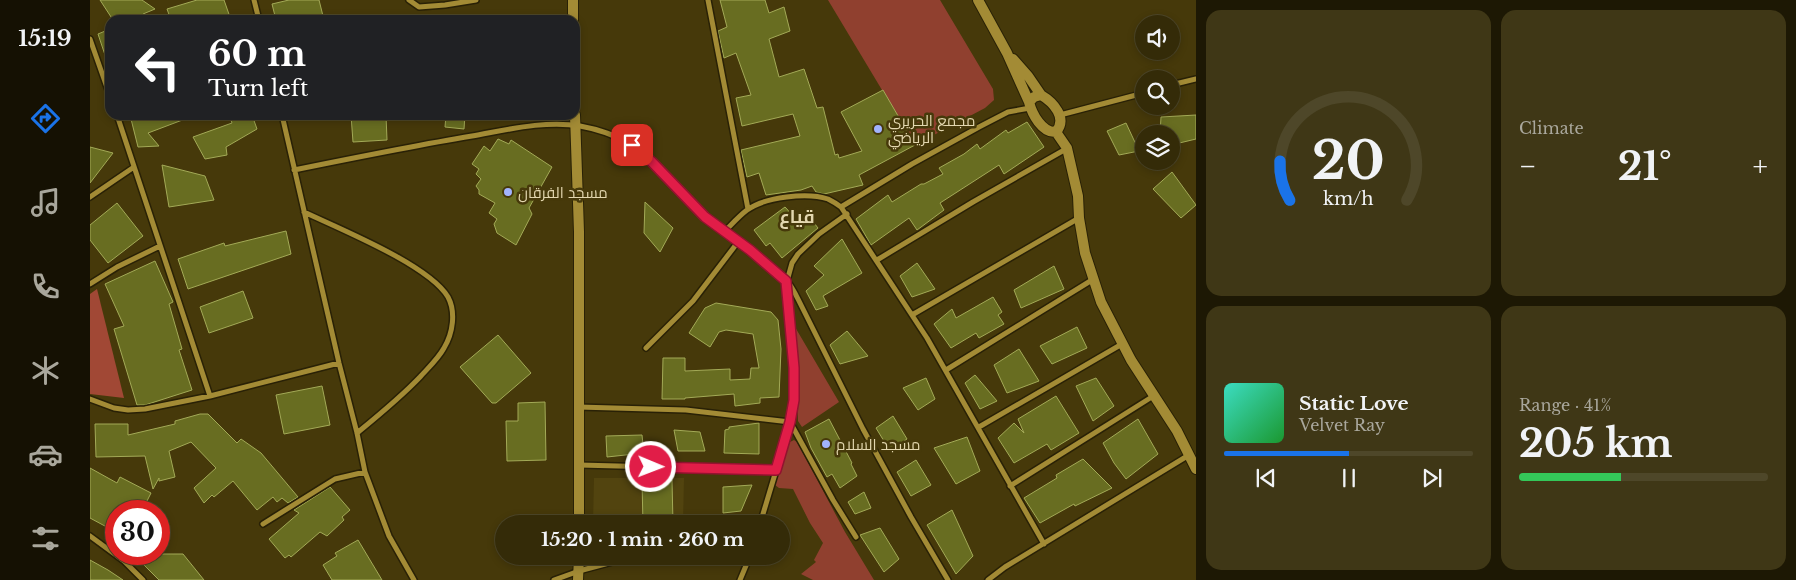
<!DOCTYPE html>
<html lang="en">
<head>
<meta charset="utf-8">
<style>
  :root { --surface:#342b08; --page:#3f3716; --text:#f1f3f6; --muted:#a9a79c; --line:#4e4729; --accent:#1a73e8 }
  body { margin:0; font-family:"Libre Baskerville",Cairo,serif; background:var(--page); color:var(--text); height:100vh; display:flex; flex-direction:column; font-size:19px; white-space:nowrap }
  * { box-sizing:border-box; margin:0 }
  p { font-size:16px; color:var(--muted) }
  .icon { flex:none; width:28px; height:28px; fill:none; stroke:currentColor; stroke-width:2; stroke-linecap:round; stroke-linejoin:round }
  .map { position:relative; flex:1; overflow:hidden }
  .panel { display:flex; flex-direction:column; gap:10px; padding:10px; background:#1d1804; width:600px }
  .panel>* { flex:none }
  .guide { position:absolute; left:15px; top:15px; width:475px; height:105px; border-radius:15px; box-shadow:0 2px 8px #0003,0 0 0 1px var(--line); background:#202124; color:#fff; overflow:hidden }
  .fabs { position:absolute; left:1045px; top:15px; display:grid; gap:10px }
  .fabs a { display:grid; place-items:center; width:45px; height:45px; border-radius:50%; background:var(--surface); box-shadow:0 2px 8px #0003,0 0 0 1px var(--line); font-size:25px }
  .speed { position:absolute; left:15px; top:500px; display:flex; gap:10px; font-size:25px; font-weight:700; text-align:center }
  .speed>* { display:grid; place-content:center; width:65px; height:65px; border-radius:50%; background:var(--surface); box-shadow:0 2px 8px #0003,0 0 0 1px var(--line); line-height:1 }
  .speed .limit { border:8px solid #d22; background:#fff; color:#111 }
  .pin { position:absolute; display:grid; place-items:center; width:42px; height:42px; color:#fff; margin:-21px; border-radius:10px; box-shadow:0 2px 8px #0006 }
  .me { position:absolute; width:55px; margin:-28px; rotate:91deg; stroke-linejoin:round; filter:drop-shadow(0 0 4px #0008) }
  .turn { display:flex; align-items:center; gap:18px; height:105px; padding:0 20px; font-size:22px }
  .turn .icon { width:65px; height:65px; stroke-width:2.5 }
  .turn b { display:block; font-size:35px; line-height:42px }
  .big { font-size:38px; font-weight:700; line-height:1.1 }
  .panel .tile { flex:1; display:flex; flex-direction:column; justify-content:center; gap:8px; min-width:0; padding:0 18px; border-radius:15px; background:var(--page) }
  .panel .dial { align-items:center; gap:0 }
  .dial svg { height:130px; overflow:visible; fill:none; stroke:var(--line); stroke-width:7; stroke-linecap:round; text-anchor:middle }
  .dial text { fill:var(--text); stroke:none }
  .song { display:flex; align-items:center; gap:15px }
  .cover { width:60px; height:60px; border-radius:8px; background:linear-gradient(135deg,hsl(170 70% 55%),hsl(130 70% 35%)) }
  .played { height:5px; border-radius:2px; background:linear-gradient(90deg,var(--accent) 50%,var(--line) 50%) }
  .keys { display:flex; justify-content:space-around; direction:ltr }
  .heat { display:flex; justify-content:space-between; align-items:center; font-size:28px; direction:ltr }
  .charge { height:8px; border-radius:4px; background:linear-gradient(90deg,#34c759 41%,var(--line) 0) }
  .panel .tiles { flex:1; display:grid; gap:10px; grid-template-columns:repeat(2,1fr) }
  .trip { position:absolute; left:405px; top:515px; width:295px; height:50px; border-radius:25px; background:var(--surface); box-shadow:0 2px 8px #0003,0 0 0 1px var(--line); font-weight:700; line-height:50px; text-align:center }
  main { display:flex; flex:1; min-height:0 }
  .dock { display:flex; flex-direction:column; width:90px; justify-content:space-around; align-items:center; background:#151103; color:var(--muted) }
  .dock .icon { width:35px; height:35px }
  .dock .on { color:var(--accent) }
  .dock b { font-size:22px; color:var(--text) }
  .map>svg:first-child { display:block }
  .built { fill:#52440f }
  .green { fill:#90402f }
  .forest { fill:#a14835 }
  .building { fill:#686d21; stroke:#a3aa57 }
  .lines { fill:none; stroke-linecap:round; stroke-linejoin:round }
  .street-casing { stroke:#292106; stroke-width:8 }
  .secondary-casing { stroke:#292106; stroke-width:12 }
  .street { stroke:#a38b35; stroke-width:5 }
  .secondary { stroke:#a38b35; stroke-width:10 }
  .route-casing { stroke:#92132f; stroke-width:12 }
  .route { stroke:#e11d48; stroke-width:9 }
  .poi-dot { fill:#a1b3fd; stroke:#46390a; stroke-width:2 }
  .labels { text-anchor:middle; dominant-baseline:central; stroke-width:5; stroke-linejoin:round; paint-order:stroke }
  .poi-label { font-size:15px; fill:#e3d7af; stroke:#46390a; text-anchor:start }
  .quarter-label { font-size:18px; font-weight:bold; fill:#e3d7af; stroke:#46390a }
</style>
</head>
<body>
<main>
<nav class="dock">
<b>15:19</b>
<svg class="icon on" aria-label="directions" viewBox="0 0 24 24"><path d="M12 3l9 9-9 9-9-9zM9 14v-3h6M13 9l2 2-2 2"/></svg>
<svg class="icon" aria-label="music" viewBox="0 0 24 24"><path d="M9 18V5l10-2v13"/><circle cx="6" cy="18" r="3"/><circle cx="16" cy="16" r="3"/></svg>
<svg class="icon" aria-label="phone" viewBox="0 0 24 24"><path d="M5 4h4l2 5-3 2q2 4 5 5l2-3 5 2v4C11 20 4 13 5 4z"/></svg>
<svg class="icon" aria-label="climate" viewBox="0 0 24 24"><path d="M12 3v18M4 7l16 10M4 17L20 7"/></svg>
<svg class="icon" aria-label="car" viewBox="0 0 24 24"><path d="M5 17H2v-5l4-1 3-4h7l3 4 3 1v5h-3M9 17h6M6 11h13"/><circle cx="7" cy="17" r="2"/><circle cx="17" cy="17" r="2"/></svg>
<svg class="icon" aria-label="filters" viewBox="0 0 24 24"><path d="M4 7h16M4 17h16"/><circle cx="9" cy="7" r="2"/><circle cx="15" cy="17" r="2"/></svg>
</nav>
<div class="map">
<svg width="1106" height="580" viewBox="0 0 1106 580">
  <rect width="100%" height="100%" fill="#46390a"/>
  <path class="built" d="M504,478H594L593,524H503Z"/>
  <path class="green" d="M738,0H850L903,89L904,100L895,108L825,145Z
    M705,327L749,402L712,427L708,421Z
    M704,440L707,442L755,532L784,580H723L711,574L726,562L724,560L733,543L720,523L703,489L689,488L685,485L700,442Z"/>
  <path class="forest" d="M7,289L34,398L0,394V294Z"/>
  <path class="building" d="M10,0H52L65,9L53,14L55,20H23Z
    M107,0H134L141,20H81L77,9Z
    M199,0H229L234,20H186L182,4Z
    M630,0H675L679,13L694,7L700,31L679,39L689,77L714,69L727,108L733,107L745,155L748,154L749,158L772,151L751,112L793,90L825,145L769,175L773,185L734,194L726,192L722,186L711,190L676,195L669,173L657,177L651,150L710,136L703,114L652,126L646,98L661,95L646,53L634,58L628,31L637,27Z
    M20,29V64H18L8,34Z
    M40,115H103V116L58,133L69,146L48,147Z
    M139,115H162L167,129L136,147L137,155L115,159L103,137L142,123Z
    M261,115H296L297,140L263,142Z
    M356,115H375L374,129L355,127Z
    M1106,115V139L1081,145V134H1070L1071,117Z
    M937,122L954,147L914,174L909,165L850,203L854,210L827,230L819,218L781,245L766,219L798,195L802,202L831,184H834L853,174L849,168L874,154L887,144L890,149L916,130L918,133Z
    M1036,123L1049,151L1029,155L1017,131Z
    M408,139L419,144L421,140L462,167L439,208L442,214L426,245L407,233L404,224L407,219L399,213L405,203L389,194V190L386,186L391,179L386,174L389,169L382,164L394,146L400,151Z
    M0,147L23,153L0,183Z
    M72,165L115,176L124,200L79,207Z
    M1082,172L1106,205L1091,218L1063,189Z
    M555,202L583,228L570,252L554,233Z
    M27,203L53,236L18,263L0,240V225Z
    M695,207L708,221L717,214L728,228L692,258L680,243L676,246L664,230Z
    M196,231L201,254L98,289L88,259L134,243L135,246Z
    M752,239L772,273L733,296L738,306L726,310L716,291L734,275L724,266Z
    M65,261L83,302L79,304L92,349L89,350L102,390L55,405H47L24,329L34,326L15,284Z
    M827,263L845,289L822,297L810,276Z
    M964,266L974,289L931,308L924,290Z
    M153,291L163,318L119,333L110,307Z
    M903,297L912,312L908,315L914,324L889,338L886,333L861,348L844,324L862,309L866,318Z
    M626,303L681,312L688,320L691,349L689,397L670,398V403L645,406L644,394L595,398V399H572L573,358H595V371L640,369V380L660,379L661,368H669L663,334L636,330L629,332L620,347L599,333L615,308Z
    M987,327L997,348L962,364L950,346Z
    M757,331L778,356L750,364L740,345Z
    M408,335L441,373L406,403H402L370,367Z
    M929,349L949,381L917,393L904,365Z
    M885,375L907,401L890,409L875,383Z
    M836,378L845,399L828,410L813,388Z
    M1006,378L1024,406L1003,421L986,386Z
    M232,386L240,425L194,434L186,395Z
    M966,396L989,433L961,450L957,444L924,463L908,438L924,423L934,433L928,419Z
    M455,402L456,460L417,461L416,421H428V403Z
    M110,414H118L147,443L151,439L171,453L208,497L198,503L192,498L187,502L183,497L167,510L143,481L124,497L122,495L114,503L104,488L126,468L101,442L79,451L85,477L69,481V478L63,489L55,456L6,457L5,424H38V435L85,424V421Z
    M803,416L817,439L800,451L786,428Z
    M739,419L762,463L761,464L767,476L750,488L742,474L737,477L721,448L715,432Z
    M1048,419L1068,454L1036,479L1024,463L1013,443Z
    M669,423V454L634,453L635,430L639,429V427Z
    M584,430L610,432L615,451H588Z
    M552,435L554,453L517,457L516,436Z
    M877,437L890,471L866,484L844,448Z
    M993,459L1022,488L985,506L984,504L950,523L934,498L967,478L966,475Z
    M826,460L841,485L821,496L807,472Z
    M0,468L27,483L30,477L61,493L52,511H26V532L0,518Z
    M582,480L583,524H553L552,481Z
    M662,485L651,511L633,513V487Z
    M240,487L260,510L252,517L254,520L237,536L230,532L201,557L199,555L195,558L179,539L209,513L204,510Z
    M774,492L781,508L765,514L758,502Z
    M862,510L883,556L866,574L837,525Z
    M790,528L809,559L794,572L770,535Z
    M268,540L292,580H242L233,565L247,556L245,553Z
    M43,554H93L114,580H69Z
    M0,560L18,570L33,580H0Z"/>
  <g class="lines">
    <g class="street-casing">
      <path id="street" d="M164,0L169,20
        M319,0L329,7L355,5L386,0
        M618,0L658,209
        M0,39L20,96
        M1081,85L1106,79
        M27,115L120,396
        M192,115L249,363L267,433L275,472L299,536L324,580
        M970,115L1054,93
        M204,170C263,158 322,146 382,136C416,130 455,120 490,126C507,129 525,135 540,144C569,161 591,195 616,218C641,240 673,255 696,280C702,286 706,295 710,303L773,429L821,517L858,580
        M0,197L44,167
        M751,207L822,164L889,127L918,112L940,108
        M214,212C250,229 339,265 358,297C366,312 363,333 354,348C348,359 338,368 330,377C310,398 289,415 267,433
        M634,232C642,224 649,216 657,210C675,197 717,192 738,199C742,201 747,204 751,207L837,338L954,544
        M787,260L883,202L976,149
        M0,284L27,267L70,246
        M822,315L989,218
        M556,348L603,301L648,242
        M856,370L1002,280
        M0,399L24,408L38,410L55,409L120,396L249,363
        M488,407L596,410L700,422L743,500L766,537
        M889,427L1032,344
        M489,465L686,470
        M920,486L1065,395
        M173,524L245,479L275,472
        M670,524L697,434L704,400V369L697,281L702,263L708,254L729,234L757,214
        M0,536L34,561L53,580
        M464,580L489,571L545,556
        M650,580L660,556
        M898,580L915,567L1099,455"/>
    </g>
    <g class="secondary-casing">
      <path id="secondary" d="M888,0L917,53L939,102
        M483,20V0
        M923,59L938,76L951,95
        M951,95C963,102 978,118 966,132C952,133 942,114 939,102L944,97Z
        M485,115L489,232V524
        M966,132L977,148L988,196L989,218L995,253L1011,302L1041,360L1087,431L1106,469
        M488,580L489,556"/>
    </g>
    <use href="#street" class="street"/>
    <use href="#secondary" class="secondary"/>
  </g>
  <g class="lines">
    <g class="route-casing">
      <path id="route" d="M542,145L562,162L615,217L660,250L696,281L704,368V400L700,422L686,470L561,467"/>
    </g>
    <use href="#route" class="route"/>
  </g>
  <g class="poi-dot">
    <circle cx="788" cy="129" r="5"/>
    <circle cx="418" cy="192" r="5"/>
    <circle cx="736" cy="444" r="5"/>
  </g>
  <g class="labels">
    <g class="poi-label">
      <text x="798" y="120">مجمع الحريري<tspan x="798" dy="17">الرياضي</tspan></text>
      <text x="428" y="192">مسجد الفرقان</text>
      <text x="746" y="444">مسجد السلام</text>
    </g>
    <g class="quarter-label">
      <text x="707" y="217">قياع</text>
    </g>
  </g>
</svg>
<div class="fabs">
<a><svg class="icon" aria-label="sound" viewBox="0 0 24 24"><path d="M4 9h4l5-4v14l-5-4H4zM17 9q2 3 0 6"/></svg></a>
<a><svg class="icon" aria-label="search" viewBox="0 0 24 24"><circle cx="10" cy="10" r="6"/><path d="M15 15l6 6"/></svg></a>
<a><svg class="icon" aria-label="layers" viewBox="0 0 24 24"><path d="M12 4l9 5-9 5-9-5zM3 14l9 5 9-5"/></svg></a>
</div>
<div class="speed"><div class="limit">30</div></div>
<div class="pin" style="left:542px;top:145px;background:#d93025"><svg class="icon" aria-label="arrive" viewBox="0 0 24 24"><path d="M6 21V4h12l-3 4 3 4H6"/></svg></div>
<svg class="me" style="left:561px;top:467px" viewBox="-20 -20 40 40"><circle r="17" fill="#e11d48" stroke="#fff" stroke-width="3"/><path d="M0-11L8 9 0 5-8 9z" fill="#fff"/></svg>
<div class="trip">15:20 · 1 min · 260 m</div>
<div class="guide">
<div class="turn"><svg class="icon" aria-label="left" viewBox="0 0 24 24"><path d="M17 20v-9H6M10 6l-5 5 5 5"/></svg><div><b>60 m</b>Turn left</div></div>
</div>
</div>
<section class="panel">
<div class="tiles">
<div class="tile dial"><svg viewBox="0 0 100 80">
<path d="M14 69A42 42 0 1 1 86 69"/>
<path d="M14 69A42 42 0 0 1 8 45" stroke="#1a73e8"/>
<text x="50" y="56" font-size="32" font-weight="700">20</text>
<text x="50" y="72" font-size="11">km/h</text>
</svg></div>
<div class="tile"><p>Climate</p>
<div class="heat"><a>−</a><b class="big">21°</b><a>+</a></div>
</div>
<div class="tile">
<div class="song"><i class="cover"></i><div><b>Static Love</b><p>Velvet Ray</p></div></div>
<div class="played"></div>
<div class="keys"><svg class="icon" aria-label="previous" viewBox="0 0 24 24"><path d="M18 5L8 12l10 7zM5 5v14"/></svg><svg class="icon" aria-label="pause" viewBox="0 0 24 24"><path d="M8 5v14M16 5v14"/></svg><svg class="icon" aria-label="next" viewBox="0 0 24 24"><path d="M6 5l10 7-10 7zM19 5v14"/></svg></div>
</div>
<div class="tile"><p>Range · 41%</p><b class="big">205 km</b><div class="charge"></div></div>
</div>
</section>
</main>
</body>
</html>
